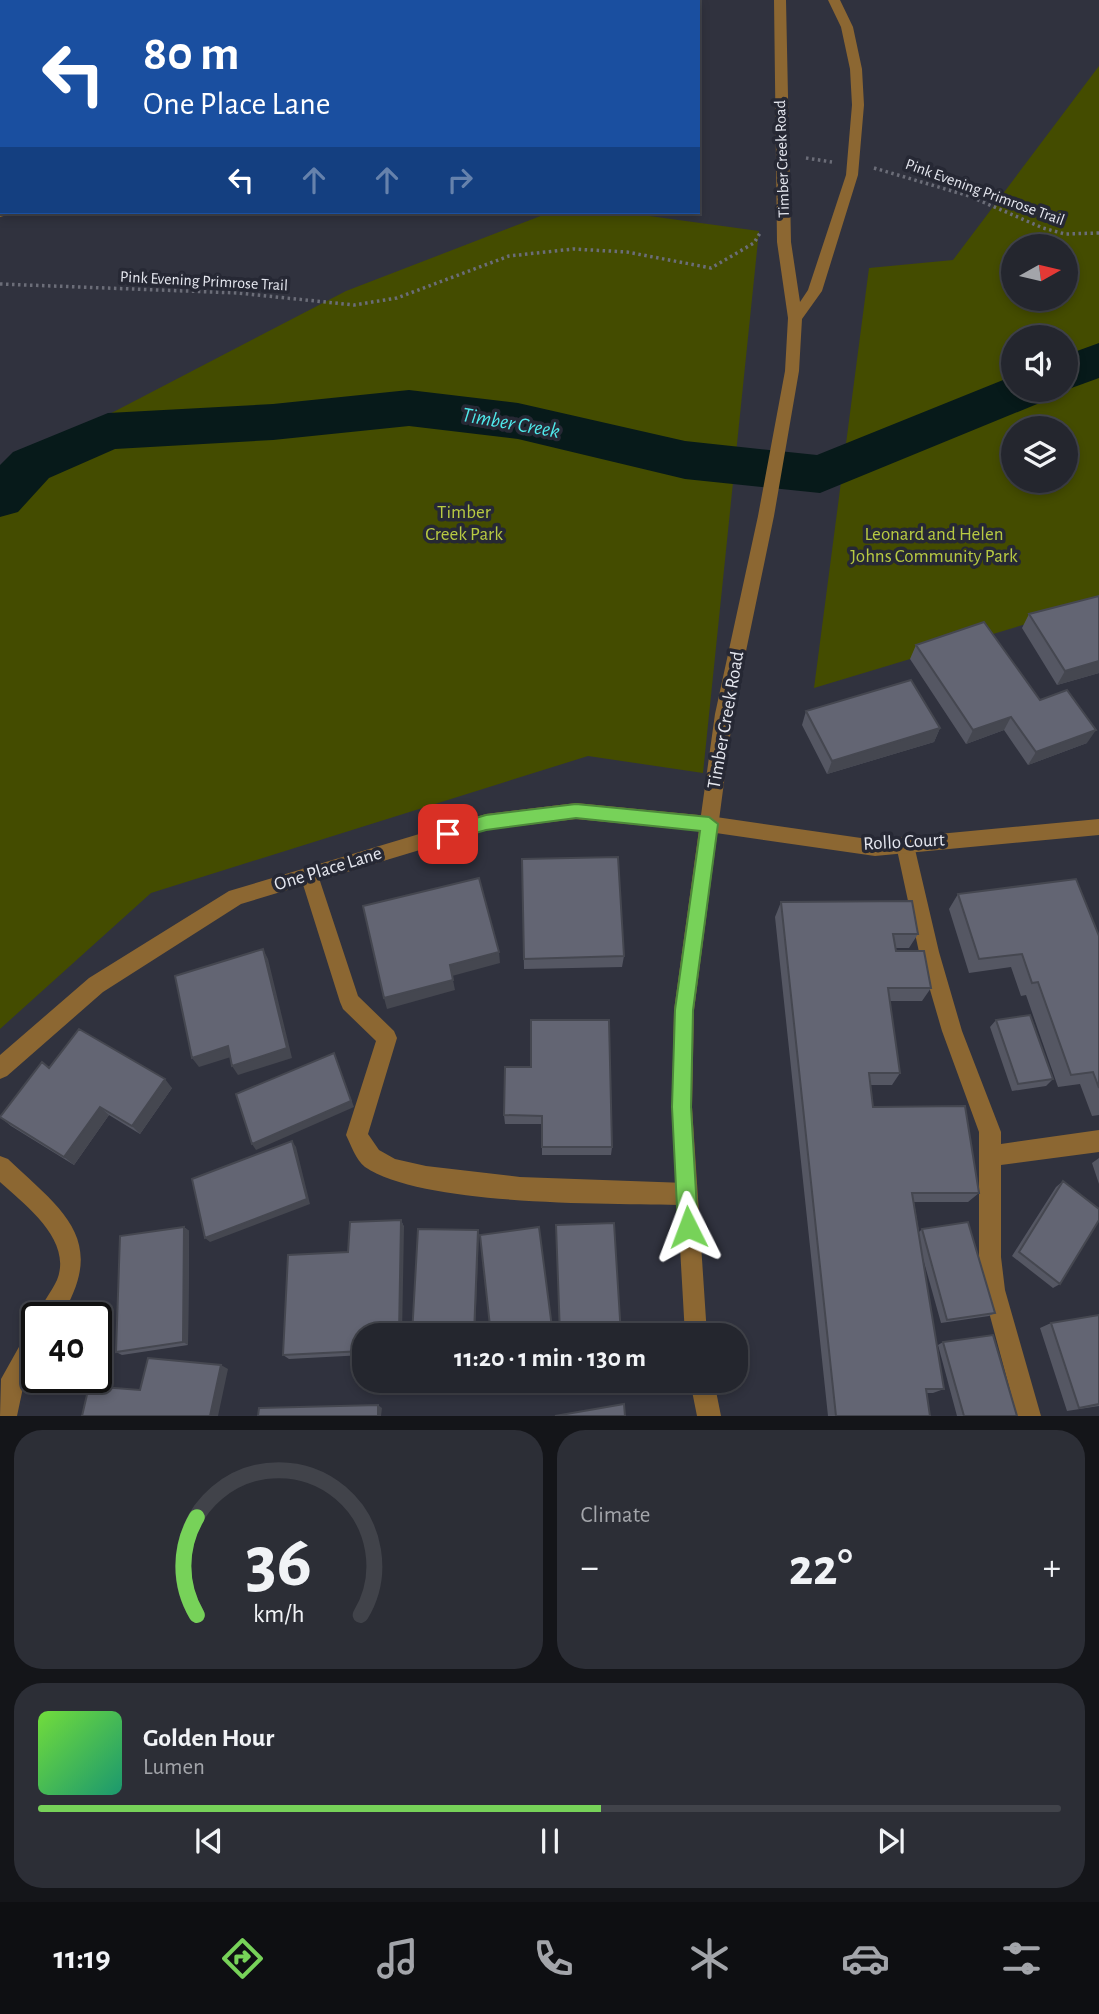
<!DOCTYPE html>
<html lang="en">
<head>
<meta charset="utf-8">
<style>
  :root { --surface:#24262e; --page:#2c2e36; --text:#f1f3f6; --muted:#a3a5aa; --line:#41434a; --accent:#77d259 }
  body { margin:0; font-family:"Alegreya Sans",sans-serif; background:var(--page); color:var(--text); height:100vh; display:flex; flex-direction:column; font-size:26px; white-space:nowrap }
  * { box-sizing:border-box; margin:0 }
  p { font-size:23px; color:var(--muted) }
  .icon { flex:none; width:38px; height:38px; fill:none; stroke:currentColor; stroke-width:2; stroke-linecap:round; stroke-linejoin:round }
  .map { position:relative; height:1416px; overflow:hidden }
  .details { display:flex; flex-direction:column; gap:14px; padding:14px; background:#141519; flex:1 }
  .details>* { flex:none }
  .guide { position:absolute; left:0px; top:0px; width:700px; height:214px; box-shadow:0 4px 10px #0003,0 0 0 2px var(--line); background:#1a4fa0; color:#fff; overflow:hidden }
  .needle { width:46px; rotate:82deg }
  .buttons { position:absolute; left:1001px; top:234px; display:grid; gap:14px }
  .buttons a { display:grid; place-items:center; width:77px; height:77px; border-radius:50%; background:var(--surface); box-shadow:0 4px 10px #0003,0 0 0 2px var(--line); font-size:35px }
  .speed { position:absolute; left:21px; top:1302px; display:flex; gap:14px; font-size:35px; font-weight:700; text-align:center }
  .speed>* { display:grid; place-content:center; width:91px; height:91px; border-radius:50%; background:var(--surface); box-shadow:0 4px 10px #0003,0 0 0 2px var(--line); line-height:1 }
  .speed .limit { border:4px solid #111; border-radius:10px; background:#fff; color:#111 }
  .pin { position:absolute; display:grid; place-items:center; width:60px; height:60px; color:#fff; margin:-30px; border-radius:14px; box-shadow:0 4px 10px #0006 }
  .me { position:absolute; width:77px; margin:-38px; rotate:357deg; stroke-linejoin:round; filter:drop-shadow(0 0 5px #0008) }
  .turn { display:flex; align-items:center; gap:24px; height:147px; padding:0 28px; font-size:32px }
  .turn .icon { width:91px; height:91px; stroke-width:2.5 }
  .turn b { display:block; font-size:49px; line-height:60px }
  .lanes { display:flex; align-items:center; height:66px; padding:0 28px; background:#0003; justify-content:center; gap:35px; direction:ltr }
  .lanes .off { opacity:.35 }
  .big { font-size:52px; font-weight:600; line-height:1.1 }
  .details .widget { flex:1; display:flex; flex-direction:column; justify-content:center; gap:10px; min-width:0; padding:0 24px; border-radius:28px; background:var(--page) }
  .details .dial { align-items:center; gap:0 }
  .dial svg { height:182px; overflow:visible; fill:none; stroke:var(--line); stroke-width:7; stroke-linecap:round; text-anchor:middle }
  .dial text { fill:var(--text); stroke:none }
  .song { display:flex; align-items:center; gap:21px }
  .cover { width:84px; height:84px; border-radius:10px; background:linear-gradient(135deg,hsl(100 70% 55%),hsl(160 70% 35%)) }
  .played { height:7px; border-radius:4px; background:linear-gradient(90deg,var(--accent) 55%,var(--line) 55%) }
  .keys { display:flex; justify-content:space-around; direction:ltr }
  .heat { display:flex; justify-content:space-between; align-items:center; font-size:38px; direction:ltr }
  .details .tiles { flex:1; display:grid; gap:14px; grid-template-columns:1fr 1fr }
  .widget:last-child { grid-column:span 2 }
  .trip { position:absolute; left:352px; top:1323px; width:396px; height:70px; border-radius:28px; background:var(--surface); box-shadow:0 4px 10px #0003,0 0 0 2px var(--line); font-weight:600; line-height:70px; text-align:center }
  .tabs { display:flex; height:112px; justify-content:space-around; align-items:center; background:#0e0f12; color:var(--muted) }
  .tabs .icon { width:49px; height:49px }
  .tabs .on { color:var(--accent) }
  .tabs b { font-size:32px; color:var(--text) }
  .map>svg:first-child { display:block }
  .green { fill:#444c00; fill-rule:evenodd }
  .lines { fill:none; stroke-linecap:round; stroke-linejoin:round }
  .river { fill:#071a1a; fill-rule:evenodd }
  .path { stroke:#6b6d78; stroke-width:3.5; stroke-dasharray:2.5 3.5; stroke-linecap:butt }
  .service { fill:#8c6732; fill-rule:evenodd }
  .minor { fill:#8c6732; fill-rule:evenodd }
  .tertiary { fill:#8c6732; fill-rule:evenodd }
  .wall { fill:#555763 }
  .shaded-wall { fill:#454750 }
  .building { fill:#636573; stroke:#454750; stroke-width:2 }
  .route { fill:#77d259; stroke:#4d883a; stroke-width:2 }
  .labels { text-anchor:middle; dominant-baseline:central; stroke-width:7; stroke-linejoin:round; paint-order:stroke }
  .far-street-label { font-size:16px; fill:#e5e7ef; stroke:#262834 }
  .park-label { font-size:19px; fill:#b8ca42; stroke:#262834 }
  .street-label { font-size:19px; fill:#e5e7ef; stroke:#262834 }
  .water-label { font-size:21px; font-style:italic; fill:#4fe9eb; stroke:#262834 }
</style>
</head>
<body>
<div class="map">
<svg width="1099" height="1416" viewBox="0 0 1099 1416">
  <rect width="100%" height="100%" fill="#30323e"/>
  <path class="green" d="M1099,66V602L814,688L869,268L953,260ZM1013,247H1066V299H1013ZM1013,338H1066V390H1013ZM1013,429H1066V481H1013Z
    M551,212H620L759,231L703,773L588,756L151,893L0,1029V471L346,291Z"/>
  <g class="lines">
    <path class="river" d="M1099,343V378L1066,390V355Z
      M1013,376V390H1049L1042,402L820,493L685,479L518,439L409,426L273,440L115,449L49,478L18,512L0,517V465L13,452L108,413L273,404L409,390L518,403L685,441L817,455Z"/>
    <path class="path" d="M806,158L832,162
      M874,168L969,196L1043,228L1065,234L1099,233
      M0,284L238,293L354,305L397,298L509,256L573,249L627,252L711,268L754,243L760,233"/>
    <path class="service" d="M905,837L912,839L914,845L939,952L962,1031L1001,1132V1144L1099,1130V1152L1001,1165V1257L1005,1290L1041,1416H1017L983,1290L979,1257V1132L942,1031L919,952L896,845L898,839Z
      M309,866L316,869L318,875L358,996L394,1031L397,1038L368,1134L379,1150L395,1159L426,1166L520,1177L686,1183L694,1186L697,1194L694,1202L686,1205C611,1203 425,1207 365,1167C356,1160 351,1145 346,1135L376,1041L343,1009L340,1002L300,875L302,869Z
      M0,1156L8,1159C63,1211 109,1240 60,1318H37V1321L36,1318C41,1304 51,1293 57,1280C73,1240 25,1205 0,1182Z
      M37,1326V1360L24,1383L17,1416H0L1,1379L29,1329Z"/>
    <path class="minor" d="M144,0H156V2H144Z
      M0,208L2,212H8L7,215L0,217Z
      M576,803L709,816L875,840L1099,819V835L875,856L709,832L576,819L486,830L241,904L103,992L7,1076L0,1079V1055L89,978L229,891L486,814Z"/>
    <path class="tertiary" d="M774,0H786L791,242L800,302L808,290L846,175L852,105L850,69L841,27L828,0H840L853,27L862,69L864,105L858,175L822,291L802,319L799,371L774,516L733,714L694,1010L692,1107L707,1335H685L672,1107L674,1010L715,714L758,516L785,371L788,318L777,242Z
      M690,1381H714L721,1416H697Z"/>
  </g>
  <path class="wall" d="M29,0H96L95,1L29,2Z
    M203,0H281V2H203Z
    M603,0H661V2H603Z
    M2,59V143H0V62Z
    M1099,596V673L1057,685L1022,628L1029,614Z
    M916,645L1040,700L1087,743L1028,765L1004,730L966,744L910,659Z
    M806,711L940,728L934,742L827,774L802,725Z
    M522,859L624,956L622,967L524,969Z
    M958,894L1099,936V1115L1092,1116L1080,1084L1058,1087L1026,995L1021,996L1011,967L969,973L949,909Z
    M781,902L918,934L909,948H895L896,951L931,988L922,1001H890L900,1073L892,1085H870L873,1107L979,1193L968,1202H914L919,1232L922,1229L995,1313L989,1316L941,1323L922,1255L944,1389L933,1393H927L930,1416H828L775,917Z
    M996,1020L1053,1079L1046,1086L1012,1091L990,1027Z
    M531,1067L612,1147L611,1155H542V1124H505L504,1115Z
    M49,1068L172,1088L140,1134L109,1115L74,1165L11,1126L0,1117Z
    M1099,1158V1184L1092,1163Z
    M1063,1181L1060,1284L1053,1288L1012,1256L1056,1187Z
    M401,1220L404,1227L364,1335V1355L289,1359L283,1355L348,1252Z
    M184,1227L189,1231L188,1345L122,1355L116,1352Z
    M1099,1315V1406L1067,1411L1040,1328L1051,1323Z
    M943,1342L1017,1416H957L938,1345Z"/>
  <path class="shaded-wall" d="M1099,661V673L1057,685L1065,671Z
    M1011,717L1004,730L966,744L973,730Z
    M940,728L934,742L827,774L832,761Z
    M1096,730L1087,743L1028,765L1036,752Z
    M263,949L268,959L292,1058L238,1075L232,1066Z
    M499,952L500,963L452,976L450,965Z
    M453,980L455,990L387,1009L384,998Z
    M228,1046L234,1056L199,1067L192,1058Z
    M334,1053L354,1107L256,1150L252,1144Z
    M165,1079L172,1088L140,1134L132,1126Z
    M100,1107L109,1115L74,1165L64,1157Z
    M292,1141L296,1147L310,1204L210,1242L205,1238Z
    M401,1220L404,1227L402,1335H399Z
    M184,1227L189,1231L188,1345L183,1342Z
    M478,1230L479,1234L475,1335H474Z
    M221,1365L228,1369L218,1416H210Z
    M378,1405L382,1408L381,1416H378Z"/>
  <path class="building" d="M87,0H91L90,2H62Z
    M203,0H228L203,2Z
    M397,0H456V2H397Z
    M2,59V76H0V62Z
    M0,84H2V134L0,133Z
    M1099,596V661L1065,671L1029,614Z
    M984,622L1040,700L1067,690L1096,730L1036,752L1011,717L973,730L916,645Z
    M911,680L940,728L832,761L806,711Z
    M618,857L624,956L524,959L522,859Z
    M479,878L499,952L450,965L453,980L384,998L363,906Z
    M1076,879L1099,936V1088L1093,1072L1071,1075L1038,982L1032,983L1022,954L979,959L958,894Z
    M912,901L918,934H893L896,951H924L931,988H888L900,1073H869L873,1107L965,1106L979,1193H912L944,1389H926L930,1416H836L781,902Z
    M263,949L287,1048L232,1066L228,1046L192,1058L175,976Z
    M1030,1015L1053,1079L1018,1084L996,1020Z
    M531,1020H609L612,1147H542V1116L504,1115L505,1067H531Z
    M79,1029L165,1079L132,1126L100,1107L64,1157L0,1117L42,1062L49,1068Z
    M334,1053L351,1101L252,1144L236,1094Z
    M292,1141L307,1199L205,1238L192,1179Z
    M1063,1181L1099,1209V1220L1060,1284L1019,1252Z
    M401,1220L399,1335H364V1351L283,1355L288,1255L348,1252L350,1222Z
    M968,1222L995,1313L947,1320L922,1229Z
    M614,1223L621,1335H560L556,1225Z
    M184,1227L183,1342L116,1352L120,1236Z
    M539,1227L553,1335H491L480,1235Z
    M418,1229L478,1230L474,1335H412Z
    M1099,1315V1404L1079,1408L1051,1323Z
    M993,1335L1017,1416H964L943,1342Z
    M148,1358L221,1365L210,1416H82L89,1386L140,1390Z
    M624,1404L625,1416H555Z
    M378,1405V1416H258L259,1408Z"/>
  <path class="route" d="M576,804L709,817L718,824L693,1010L691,1107L698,1227L695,1234L688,1237L681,1234L678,1227L672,1107L675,1010L700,831L576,818L486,830L448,841L439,834L442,828L486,815Z"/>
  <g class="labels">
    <g class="far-street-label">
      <text transform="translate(782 159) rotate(-92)">Timber Creek Road</text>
      <text transform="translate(985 192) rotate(20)">Pink Evening Primrose Trail</text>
      <text transform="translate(204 281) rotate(3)">Pink Evening Primrose Trail</text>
    </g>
    <g class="park-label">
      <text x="464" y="512">Timber<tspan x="464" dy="22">Creek Park</tspan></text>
      <text x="934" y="534">Leonard and Helen<tspan x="934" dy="22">Johns Community Park</tspan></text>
    </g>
    <g class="street-label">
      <text transform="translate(726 720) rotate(-80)">Timber Creek Road</text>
      <text transform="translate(904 842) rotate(-3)">Rollo Court</text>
      <text transform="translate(328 869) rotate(-17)">One Place Lane</text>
    </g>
    <g class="water-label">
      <text transform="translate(511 423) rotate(10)">Timber Creek</text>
    </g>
  </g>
</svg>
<div class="buttons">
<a><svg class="needle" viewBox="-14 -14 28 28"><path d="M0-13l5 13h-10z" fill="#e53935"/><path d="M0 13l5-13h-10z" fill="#a3a5aa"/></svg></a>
<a><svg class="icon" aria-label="sound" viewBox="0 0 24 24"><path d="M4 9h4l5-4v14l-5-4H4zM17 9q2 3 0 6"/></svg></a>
<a><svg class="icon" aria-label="layers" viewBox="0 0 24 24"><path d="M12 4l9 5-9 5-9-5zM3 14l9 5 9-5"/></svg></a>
</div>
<div class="speed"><div class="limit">40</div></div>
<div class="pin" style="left:448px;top:834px;background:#d93025"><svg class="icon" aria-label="arrive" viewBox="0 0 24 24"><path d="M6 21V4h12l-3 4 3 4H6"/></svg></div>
<svg class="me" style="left:688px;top:1227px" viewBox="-20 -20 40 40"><path d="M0-17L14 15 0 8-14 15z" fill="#77d259" stroke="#fff" stroke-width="4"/></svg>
<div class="trip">11:20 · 1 min · 130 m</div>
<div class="guide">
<div class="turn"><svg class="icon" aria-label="left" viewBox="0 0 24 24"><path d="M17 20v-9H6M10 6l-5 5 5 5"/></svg><div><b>80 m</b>One Place Lane</div></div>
<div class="lanes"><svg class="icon" aria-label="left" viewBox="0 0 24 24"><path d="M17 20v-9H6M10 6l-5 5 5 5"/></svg><svg class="icon off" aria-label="ahead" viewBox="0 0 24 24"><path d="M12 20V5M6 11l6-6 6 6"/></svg><svg class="icon off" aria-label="ahead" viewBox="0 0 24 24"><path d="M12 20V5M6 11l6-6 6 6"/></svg><svg class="icon off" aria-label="right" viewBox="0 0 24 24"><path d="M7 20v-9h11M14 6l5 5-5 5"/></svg></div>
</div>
</div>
<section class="details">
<div class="tiles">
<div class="widget dial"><svg viewBox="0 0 100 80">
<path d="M14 69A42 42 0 1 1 86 69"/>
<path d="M14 69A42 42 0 0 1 14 26" stroke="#77d259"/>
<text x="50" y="56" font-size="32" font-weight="700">36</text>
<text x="50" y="72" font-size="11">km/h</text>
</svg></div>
<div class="widget"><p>Climate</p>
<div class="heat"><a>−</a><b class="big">22°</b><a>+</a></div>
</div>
<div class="widget">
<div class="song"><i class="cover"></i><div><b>Golden Hour</b><p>Lumen</p></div></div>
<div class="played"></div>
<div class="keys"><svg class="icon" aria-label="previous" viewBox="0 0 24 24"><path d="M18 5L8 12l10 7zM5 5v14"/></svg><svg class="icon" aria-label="pause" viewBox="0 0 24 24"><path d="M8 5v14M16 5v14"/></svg><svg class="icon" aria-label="next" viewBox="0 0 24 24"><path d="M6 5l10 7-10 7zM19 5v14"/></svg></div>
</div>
</div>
</section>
<nav class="tabs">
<b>11:19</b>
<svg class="icon on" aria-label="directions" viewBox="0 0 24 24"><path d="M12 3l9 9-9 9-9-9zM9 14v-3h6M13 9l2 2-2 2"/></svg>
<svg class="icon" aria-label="music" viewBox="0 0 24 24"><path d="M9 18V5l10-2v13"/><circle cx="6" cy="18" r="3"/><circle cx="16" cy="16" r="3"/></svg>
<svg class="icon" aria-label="phone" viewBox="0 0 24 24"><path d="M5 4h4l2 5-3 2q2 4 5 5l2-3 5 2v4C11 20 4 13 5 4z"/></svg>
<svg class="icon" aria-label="climate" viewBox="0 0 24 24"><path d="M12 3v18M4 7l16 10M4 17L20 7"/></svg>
<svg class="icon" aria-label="car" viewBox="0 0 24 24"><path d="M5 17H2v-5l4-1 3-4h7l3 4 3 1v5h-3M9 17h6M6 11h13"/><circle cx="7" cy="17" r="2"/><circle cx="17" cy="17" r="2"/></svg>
<svg class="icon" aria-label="filters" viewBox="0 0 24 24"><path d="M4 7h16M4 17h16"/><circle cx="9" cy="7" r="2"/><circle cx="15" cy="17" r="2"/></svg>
</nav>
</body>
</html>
